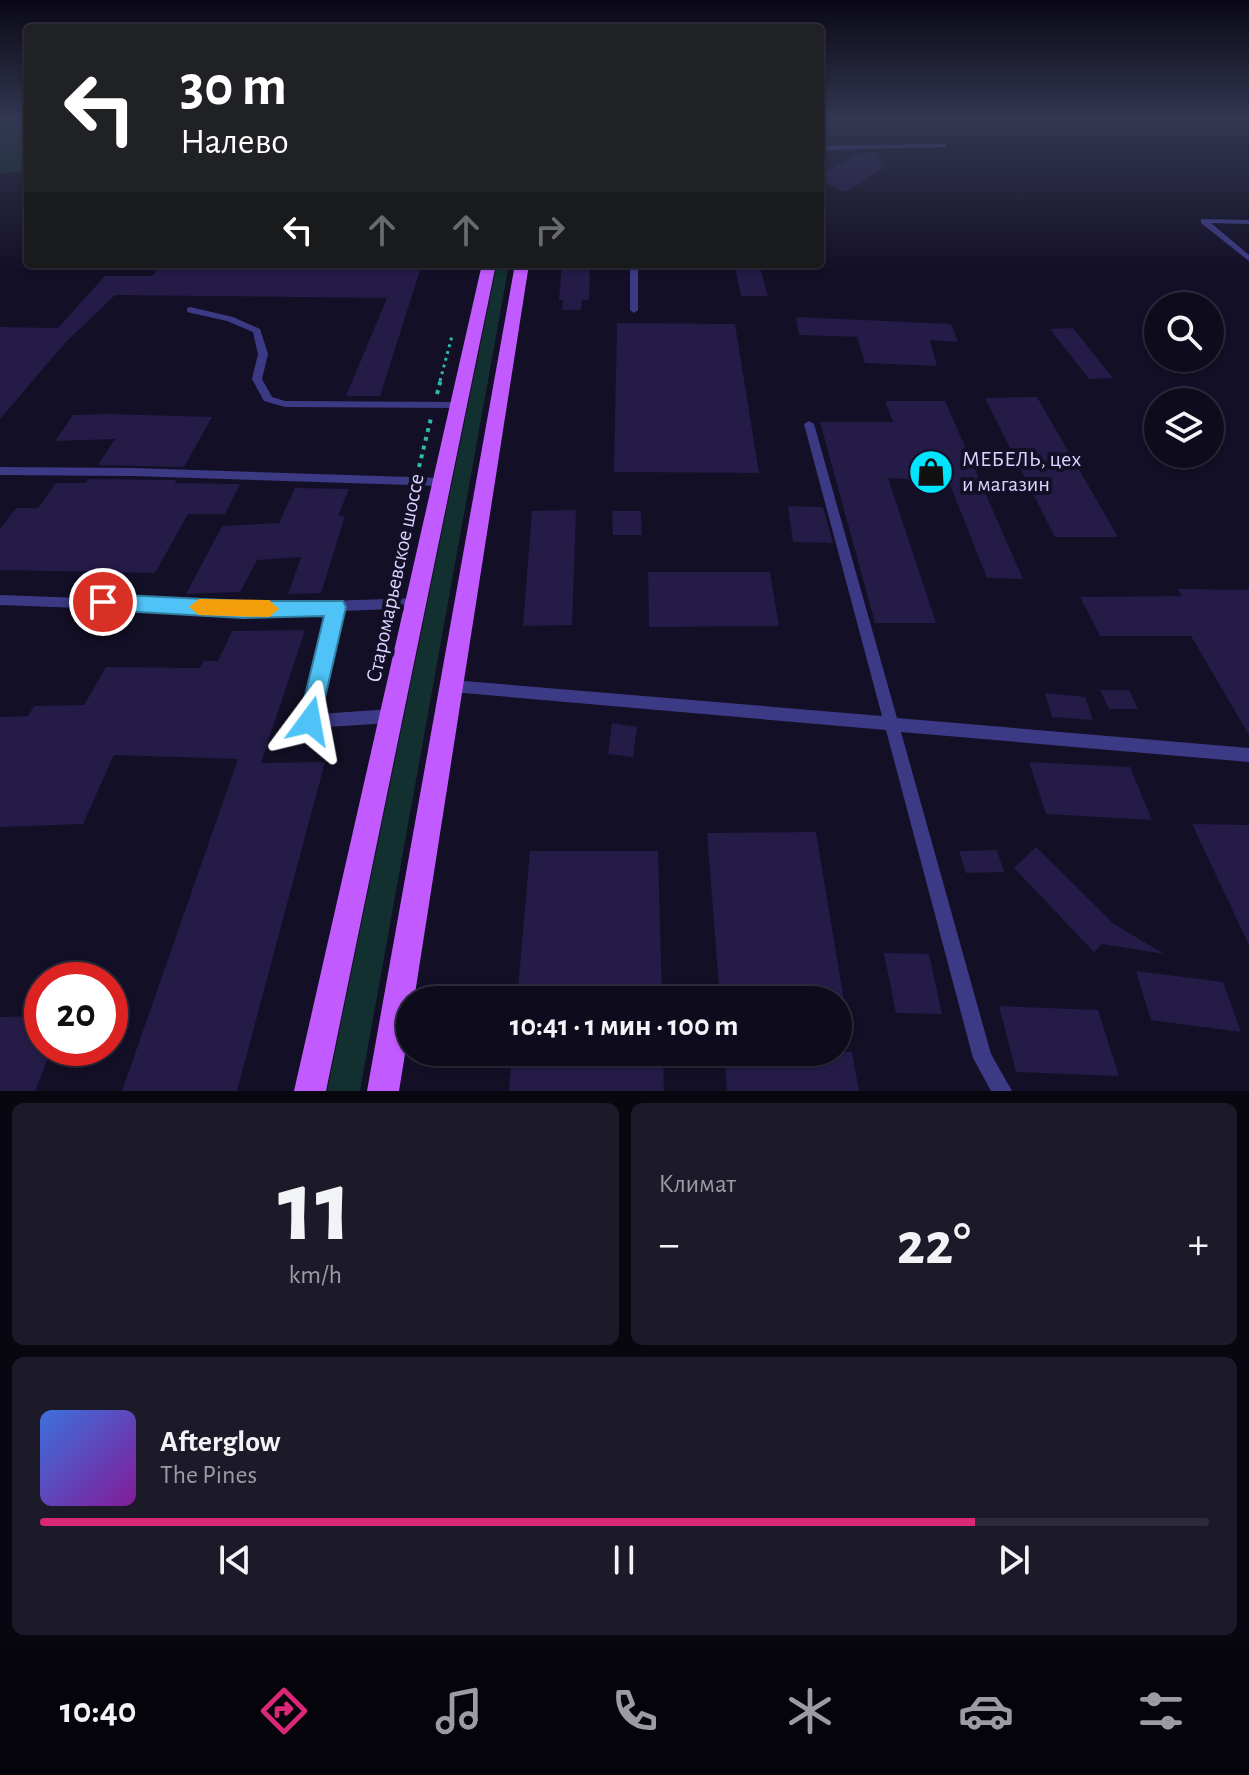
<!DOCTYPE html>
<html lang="ru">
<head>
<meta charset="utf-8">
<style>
  :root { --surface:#0e0b1c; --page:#1c1929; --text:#f1f3f6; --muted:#9b9ba3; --line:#2e2b3b; --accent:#db2777 }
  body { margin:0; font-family:"Alegreya Sans",sans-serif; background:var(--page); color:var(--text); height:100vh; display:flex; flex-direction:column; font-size:30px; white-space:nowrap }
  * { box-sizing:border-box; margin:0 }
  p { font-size:26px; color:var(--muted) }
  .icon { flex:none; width:44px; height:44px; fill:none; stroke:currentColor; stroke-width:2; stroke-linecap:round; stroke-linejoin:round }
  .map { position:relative; height:1091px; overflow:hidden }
  .panel { display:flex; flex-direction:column; gap:12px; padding:12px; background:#08060f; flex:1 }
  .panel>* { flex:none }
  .top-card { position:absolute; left:24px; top:24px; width:800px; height:244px; border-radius:8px; box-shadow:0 2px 6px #0004,0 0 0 2px var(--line); background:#202124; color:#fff; overflow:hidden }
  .buttons { position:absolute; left:1144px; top:292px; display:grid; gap:16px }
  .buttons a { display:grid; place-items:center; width:80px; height:80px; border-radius:50%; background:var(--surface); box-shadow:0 2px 6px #0004,0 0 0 2px var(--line); font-size:40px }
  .speed { position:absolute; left:24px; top:962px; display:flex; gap:16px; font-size:40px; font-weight:700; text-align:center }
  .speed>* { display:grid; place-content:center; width:104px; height:104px; border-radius:50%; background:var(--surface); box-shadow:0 2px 6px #0004,0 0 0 2px var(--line); line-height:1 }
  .speed .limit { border:12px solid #d22; background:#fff; color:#111 }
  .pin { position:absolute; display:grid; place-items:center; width:68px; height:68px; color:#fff; margin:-34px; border:4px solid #fff; border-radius:50%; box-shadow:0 2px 8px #0007 }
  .me { position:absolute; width:88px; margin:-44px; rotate:13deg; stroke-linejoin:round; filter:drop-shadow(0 0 6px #0008) }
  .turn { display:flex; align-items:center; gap:28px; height:168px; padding:0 24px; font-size:36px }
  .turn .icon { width:104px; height:104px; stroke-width:2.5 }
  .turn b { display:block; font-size:56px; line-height:68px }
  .lanes { display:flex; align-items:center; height:76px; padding:0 24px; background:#0003; justify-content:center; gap:40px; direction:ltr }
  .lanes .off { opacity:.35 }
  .big { font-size:60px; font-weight:700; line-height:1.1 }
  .panel .tile { flex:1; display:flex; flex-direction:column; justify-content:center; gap:12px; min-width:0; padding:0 28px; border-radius:12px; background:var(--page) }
  .panel .dial { align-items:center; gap:0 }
  .dial b { font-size:104px; line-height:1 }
  .song { display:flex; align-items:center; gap:24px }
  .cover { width:96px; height:96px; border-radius:12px; background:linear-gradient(135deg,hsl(220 70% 55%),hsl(290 70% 35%)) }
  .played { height:8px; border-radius:4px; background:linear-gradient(90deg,var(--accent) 80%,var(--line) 80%) }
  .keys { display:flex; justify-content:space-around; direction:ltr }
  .heat { display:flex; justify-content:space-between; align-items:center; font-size:44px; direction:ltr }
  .panel .tiles { flex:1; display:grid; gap:12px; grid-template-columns:1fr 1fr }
  .tile:last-child { grid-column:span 2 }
  .trip { position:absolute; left:396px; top:986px; width:456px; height:80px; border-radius:40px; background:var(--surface); box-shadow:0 2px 6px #0004,0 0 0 2px var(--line); font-weight:700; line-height:80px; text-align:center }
  .tab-bar { display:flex; height:128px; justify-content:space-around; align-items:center; background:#06040b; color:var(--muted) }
  .tab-bar .icon { width:56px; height:56px }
  .tab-bar .current { color:var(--accent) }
  .tab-bar b { font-size:36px; color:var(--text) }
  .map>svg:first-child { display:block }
  .green { fill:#12302f }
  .building { fill:#241b47 }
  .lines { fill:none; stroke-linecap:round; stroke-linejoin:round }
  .path-far1 { stroke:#2fb8b0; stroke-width:3; stroke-dasharray:3 4; stroke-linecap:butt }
  .path { stroke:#2fb8b0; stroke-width:4; stroke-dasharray:4 5; stroke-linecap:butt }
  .service { fill:#3d3a85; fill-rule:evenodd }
  .primary { fill:#c25bff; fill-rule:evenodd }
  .route { fill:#4fc3f7; stroke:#337fa1; stroke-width:2 }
  .slow { fill:#f59e0b }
  .labels { text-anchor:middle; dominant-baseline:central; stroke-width:8; stroke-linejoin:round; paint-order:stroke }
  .poi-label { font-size:22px; fill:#d9d4ff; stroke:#130f26; text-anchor:start }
  .street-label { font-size:22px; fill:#d9d4ff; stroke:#130f26 }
</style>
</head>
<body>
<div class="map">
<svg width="1249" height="1091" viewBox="0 0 1249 1091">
  <rect width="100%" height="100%" fill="#130f26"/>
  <path class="green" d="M0,119H28V171L0,173Z
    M497,264H509L360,1091H327Z"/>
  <path class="building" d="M864,152H875L885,167L845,192L820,180V174Z
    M162,264H422L380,396H346L387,298L115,295L65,343L0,419V327L58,328L105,276H152Z
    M562,264H590L589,300H582L581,310H562L563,300H559Z
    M734,264H759L768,296H741Z
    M796,317L951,324L958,342L930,340L937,366L865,363L857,337L799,335Z
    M617,323L735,324L759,473L614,472Z
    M1073,328L1113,378L1089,379L1050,329Z
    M1037,397L1118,537H1055L985,398Z
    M885,401H945L1023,579L987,578L949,482L888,478L936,623H875L820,422H893Z
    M73,415L109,414L212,417L184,467L98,465L115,439L55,441Z
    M88,479L176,480L175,483L240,484L225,514H188L155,573L0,570V529L16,508H38L56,483H86Z
    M295,488L349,489L338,516H345L321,593L288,594L301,557L257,560L240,592L186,594L222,526L279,523Z
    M788,506L823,507L833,543L793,542Z
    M576,510L572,625L523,626L532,511Z
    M612,511H641L642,535H613Z
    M648,572H770L779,626L649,627Z
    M1178,589L1249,590V735L1191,636H1100L1080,597L1182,596Z
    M305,630L261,763L325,762L237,1091H122L238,759L114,755L83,824L0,827V717L28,716L34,706L84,705L106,667L199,668L204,661H218L232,631Z
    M1100,690H1129L1138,709H1109Z
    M1045,693L1085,697L1093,720L1052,717Z
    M612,723L637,727L633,757L608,754Z
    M1029,762L1130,767L1152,820L1046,814Z
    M1192,824L1249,825V945Z
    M816,832L844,1000H720L707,833Z
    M1036,847L1114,924L1164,954L1102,944L1094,952L1014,868Z
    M997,850L1004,872L966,873L959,851Z
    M530,851H658L662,1000H517Z
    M884,953L929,954L942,1014L896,1013Z
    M1136,971L1223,982L1241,1032L1151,1020Z
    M999,1006L1098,1010L1119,1076L1016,1072Z
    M42,1016V1048H52L35,1091H0V1017Z
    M512,1052H663L664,1091H509Z
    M724,1052H852L859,1091H727Z"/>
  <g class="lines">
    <path class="path-far1" d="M440,381L452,336"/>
    <path class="path" d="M437,394L441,379
      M419,467L431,418"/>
    <path class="service" d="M946,144V146L944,147L820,150V146Z
      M1201,219L1249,220V224L1211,223L1249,255V261L1201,223Z
      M630,264H638V310L634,313L630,310Z
      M190,307L233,317L260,329L268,354L262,379L272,397L285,401L459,402L464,405L459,408L285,407L264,401L252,379L258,354L253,332L227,321L187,312V308Z
      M809,421L814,424L897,718L1249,748V762L901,732L991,1054L1012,1091H991L973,1058L886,730L452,692L447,691L445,686L447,681L452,680L882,716L804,424Z
      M0,467L133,468L442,478L448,482L442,486L133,476L0,475Z
      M0,595L243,604L416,598L421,599L422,603L421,607L416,608L342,611L319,714L391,709L396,711L398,716L396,721L391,723L310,728L305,726L303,721L329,611L243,614L0,605Z"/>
    <path class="primary" d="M482,264H496L326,1091H294Z
      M515,264H529L414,1000H410V1023L399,1091H367Z"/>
  </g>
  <linearGradient id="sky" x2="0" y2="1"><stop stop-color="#0a0815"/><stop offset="0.44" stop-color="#333752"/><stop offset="1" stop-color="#333752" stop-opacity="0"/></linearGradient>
  <rect width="1249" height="272" fill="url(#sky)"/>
  <path class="route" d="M103,594L243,601H343L346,607L318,728L310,731L302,728L299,721L324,616L243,618L103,610L93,602Z"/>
  <path class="slow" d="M199,599L269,600L279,609L269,617L199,615L189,607Z"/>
  <defs>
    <g id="shop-disc" transform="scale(2.3)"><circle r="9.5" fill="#00e5ff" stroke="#130f26"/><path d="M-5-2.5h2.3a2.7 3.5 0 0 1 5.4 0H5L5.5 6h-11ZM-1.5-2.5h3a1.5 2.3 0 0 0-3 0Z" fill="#111"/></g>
  </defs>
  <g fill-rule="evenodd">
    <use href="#shop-disc" x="931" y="472"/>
  </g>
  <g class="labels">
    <g class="poi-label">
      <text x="962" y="459">МЕБЕЛЬ, цех<tspan x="962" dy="25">и магазин</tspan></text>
    </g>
    <g class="street-label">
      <text transform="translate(395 578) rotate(-78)">Старомарьевское шоссе</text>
    </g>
  </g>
</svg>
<div class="buttons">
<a><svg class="icon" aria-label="search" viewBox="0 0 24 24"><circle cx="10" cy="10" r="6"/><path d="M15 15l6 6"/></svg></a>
<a><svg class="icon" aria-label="layers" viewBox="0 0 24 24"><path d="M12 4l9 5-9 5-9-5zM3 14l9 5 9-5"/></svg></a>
</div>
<div class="speed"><div class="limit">20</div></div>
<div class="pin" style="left:103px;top:602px;background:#d93025"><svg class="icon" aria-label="arrive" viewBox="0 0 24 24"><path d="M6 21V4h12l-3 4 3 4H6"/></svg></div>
<svg class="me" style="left:310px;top:721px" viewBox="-20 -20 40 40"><path d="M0-17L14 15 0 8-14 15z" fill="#4fc3f7" stroke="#fff" stroke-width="4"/></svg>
<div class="trip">10:41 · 1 мин · 100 m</div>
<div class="top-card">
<div class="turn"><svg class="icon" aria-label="left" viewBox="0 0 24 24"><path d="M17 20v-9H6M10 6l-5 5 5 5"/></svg><div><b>30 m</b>Налево</div></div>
<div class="lanes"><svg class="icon" aria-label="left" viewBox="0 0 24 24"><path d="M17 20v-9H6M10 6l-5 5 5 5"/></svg><svg class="icon off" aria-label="ahead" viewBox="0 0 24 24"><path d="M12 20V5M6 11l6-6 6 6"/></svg><svg class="icon off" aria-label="ahead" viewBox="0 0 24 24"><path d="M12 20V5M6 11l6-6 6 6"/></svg><svg class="icon off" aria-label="right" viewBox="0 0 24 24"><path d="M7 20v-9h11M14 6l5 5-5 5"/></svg></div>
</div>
</div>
<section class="panel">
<div class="tiles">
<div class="tile dial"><b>11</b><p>km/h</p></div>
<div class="tile"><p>Климат</p>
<div class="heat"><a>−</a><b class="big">22°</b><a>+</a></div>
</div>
<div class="tile">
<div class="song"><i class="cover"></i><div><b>Afterglow</b><p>The Pines</p></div></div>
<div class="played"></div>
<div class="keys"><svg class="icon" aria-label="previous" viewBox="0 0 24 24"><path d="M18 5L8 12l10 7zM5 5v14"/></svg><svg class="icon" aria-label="pause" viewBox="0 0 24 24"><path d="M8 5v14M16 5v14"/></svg><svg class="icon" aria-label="next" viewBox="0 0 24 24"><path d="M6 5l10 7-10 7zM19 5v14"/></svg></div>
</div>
</div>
</section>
<nav class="tab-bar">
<b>10:40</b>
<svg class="icon current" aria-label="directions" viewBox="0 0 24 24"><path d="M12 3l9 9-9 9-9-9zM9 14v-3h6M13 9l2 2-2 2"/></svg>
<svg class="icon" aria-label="music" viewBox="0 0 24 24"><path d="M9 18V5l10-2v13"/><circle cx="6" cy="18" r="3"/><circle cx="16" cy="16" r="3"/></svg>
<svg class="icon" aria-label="phone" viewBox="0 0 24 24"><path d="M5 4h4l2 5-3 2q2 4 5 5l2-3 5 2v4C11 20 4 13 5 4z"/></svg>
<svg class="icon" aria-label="climate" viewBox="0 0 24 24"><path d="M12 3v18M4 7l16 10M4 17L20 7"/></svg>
<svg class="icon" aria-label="car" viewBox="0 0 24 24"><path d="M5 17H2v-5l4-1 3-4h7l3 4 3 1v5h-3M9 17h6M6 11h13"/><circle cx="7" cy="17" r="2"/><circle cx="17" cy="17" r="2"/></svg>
<svg class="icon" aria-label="filters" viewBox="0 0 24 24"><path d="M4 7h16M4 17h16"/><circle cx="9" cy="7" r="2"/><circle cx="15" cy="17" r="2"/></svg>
</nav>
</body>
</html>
